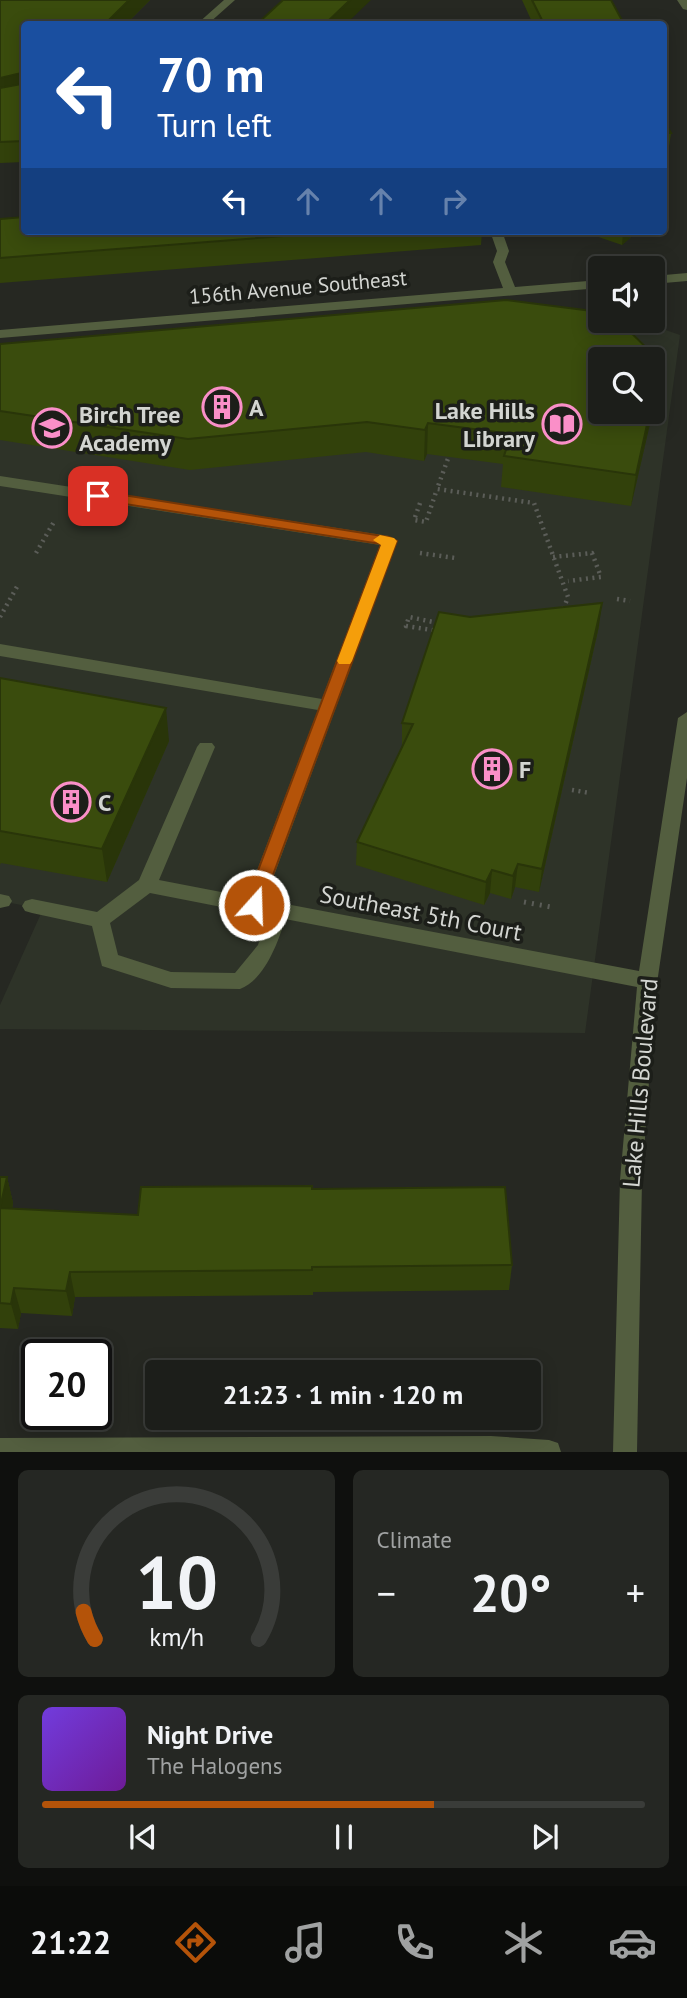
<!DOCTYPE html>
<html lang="en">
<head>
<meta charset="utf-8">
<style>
  :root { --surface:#1c1e1a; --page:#252723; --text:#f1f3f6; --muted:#a0a2a2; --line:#3a3c39; --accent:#b45309 }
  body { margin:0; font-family:"PT Sans",sans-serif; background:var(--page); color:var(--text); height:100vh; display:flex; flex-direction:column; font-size:26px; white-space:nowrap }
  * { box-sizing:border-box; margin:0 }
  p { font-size:23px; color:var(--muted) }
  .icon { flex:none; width:38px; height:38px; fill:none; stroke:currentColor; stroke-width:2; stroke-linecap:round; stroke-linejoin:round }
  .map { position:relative; height:1452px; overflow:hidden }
  .details { display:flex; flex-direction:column; gap:18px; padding:18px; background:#0f100e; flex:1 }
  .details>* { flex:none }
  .guide { position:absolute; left:21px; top:21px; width:646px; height:214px; border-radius:7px; box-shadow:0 4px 18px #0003,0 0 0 2px var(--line); background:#1a4fa0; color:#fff; overflow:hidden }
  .tools { position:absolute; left:588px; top:256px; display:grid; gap:14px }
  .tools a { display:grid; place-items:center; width:77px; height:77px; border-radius:7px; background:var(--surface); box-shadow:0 4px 18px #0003,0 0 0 2px var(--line); font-size:35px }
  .speed { position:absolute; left:21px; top:1339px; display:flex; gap:14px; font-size:35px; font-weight:700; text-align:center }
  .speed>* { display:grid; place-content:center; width:91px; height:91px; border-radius:50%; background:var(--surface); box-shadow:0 4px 18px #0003,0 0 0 2px var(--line); line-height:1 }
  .speed .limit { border:4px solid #111; border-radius:10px; background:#fff; color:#111 }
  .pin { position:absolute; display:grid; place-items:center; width:60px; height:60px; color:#fff; margin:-30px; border-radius:14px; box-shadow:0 4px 10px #0006 }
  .me { position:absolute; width:77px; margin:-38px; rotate:20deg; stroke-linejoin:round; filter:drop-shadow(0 0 5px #0008) }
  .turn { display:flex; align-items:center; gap:24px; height:147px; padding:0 21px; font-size:32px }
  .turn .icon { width:91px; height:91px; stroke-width:2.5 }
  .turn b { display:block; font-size:49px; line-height:60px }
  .lanes { display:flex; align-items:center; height:66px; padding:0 21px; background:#0003; justify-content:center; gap:35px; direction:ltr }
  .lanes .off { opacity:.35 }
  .big { font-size:52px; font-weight:800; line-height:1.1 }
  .details .widget { flex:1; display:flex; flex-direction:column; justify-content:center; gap:10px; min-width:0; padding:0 24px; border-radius:10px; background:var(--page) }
  .details .dial { align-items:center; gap:0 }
  .dial svg { height:182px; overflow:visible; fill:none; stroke:var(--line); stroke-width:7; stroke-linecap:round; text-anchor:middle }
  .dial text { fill:var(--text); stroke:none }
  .song { display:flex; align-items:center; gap:21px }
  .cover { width:84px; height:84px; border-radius:10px; background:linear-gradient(135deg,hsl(260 70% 55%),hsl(280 70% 35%)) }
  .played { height:7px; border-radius:4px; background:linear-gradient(90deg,var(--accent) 65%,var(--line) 65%) }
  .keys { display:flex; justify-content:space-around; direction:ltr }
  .heat { display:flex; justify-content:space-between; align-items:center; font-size:38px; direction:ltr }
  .details .tiles { flex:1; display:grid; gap:18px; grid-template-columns:1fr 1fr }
  .widget:last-child { grid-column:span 2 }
  .trip { position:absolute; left:145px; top:1360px; width:396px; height:70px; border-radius:7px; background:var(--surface); box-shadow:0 4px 18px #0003,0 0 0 2px var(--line); font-weight:800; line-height:70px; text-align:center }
  .tab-bar { display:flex; height:112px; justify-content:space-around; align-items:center; background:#0b0c0a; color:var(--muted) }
  .tab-bar .icon { width:49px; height:49px }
  .tab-bar .current { color:var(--accent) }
  .tab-bar b { font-size:32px; color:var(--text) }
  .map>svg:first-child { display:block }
  .built { fill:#2e3328; fill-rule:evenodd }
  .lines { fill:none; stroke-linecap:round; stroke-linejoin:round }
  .path-far1 { stroke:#5b5d58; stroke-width:4.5; stroke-dasharray:2 4.5; stroke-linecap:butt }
  .path { stroke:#5b5d58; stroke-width:5; stroke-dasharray:2 6; stroke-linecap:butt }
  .minor { fill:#535e3f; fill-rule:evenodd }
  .wall { fill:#32410b }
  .shaded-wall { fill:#293509 }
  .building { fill:#3a4c0d; stroke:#293509; stroke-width:2 }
  .route { fill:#b45309; stroke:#753606; stroke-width:2 }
  .slow { fill:#f59e0b }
  .labels { text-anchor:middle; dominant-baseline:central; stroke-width:7; stroke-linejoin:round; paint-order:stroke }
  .far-street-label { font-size:21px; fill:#d3d5d1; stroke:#1c1e19 }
  .poi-label { font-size:24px; font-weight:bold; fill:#d3d5d1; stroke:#1c1e19; text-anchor:start }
  .street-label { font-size:24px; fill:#d3d5d1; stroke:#1c1e19 }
</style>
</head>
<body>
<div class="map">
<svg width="687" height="1452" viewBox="0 0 687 1452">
  <rect width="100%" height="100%" fill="#262822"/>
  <path class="built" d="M600,320H637L680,335L585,1033L0,1029V1005L43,909L0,901V370ZM600,359H653V411H600Z"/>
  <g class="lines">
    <path class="path-far1" d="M450,453L437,489L534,503L568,597L563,610
      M420,503L414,520L426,522L437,489
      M36,553L55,520
      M420,553L455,558
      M553,557L592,553L601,577L568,581
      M617,599L630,601
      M0,617L18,585
      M438,623L409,617L406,626L439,631
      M572,790L590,793"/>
    <path class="path" d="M524,902L551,907"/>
    <path class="minor" d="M224,0H235L208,24H197Z
      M677,0H687V10L683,9Z
      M490,231H502L509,251L505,262L515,287L600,280V288L0,338V330L503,288L493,262L497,251Z
      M687,273V281L653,284V276Z
      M0,476L389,536L397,541L265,900L639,971L678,718L687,712V778L655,997L642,1180L637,1452H613L620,1180L637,987L285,919C279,941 264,981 240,989L171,988L102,966L92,926L32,913L25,911L22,906L25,901L32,899L97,912L139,880L197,747L200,743H212L215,747L159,880L247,897L318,710L0,656V644L322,699L380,545L0,486ZM150,893L267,916L258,945L235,973L171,972L118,955L110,923Z
      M0,894L9,896L12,901L9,906L0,908Z
      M491,1436L549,1440L558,1443L561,1452H0V1438Z"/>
  </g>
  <path class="wall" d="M0,0H150L126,24H24V162L0,163Z
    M522,0H611L624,24H533Z
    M663,119L671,133L668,154H663Z
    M0,219L24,231H482L481,245L0,283Z
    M581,231H638L622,245Z
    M0,344L657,392L631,506L501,487L503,464L427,454L424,461L366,452L190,470L0,440Z
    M470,617L599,626L539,892L515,887L511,899L490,893L484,905L356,865L357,842L403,746H402V723Z
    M0,678L169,741L107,882L1,863L0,865Z
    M0,1177H7L13,1203L12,1209L138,1215L312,1189L512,1265L509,1290L313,1292V1295L75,1297L72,1316L21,1313L18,1329L0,1328Z"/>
  <path class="shaded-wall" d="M129,0H150L126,24H105Z
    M350,0H371L346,24H325Z
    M21,73L23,93L0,99V78Z
    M666,197L664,209L663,210V199Z
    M626,231H638L622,245L623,233Z
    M661,362L657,392L653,411V400Z
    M650,411H653L631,506L636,475Z
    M428,423L427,454L424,461L425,430Z
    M602,603L599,626L539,892L542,869Z
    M166,708L169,741L107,882L102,849Z
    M518,864L515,887L511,899L513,876Z
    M492,870L490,893L484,905L486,882Z
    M7,1177L13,1203L7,1234L0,1208Z
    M70,1272L75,1297L72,1316L66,1291Z
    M14,1288L21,1313L18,1329L11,1304Z"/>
  <path class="building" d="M0,0H129L105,24H24V141L0,142V88L22,84L24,76L21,73L0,78Z
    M283,0H350L325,24H257Z
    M532,0H611L624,24H544Z
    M663,119L671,133H663Z
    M24,217V231H349L0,258V219Z
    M506,300L600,312V320H618L661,362L653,400V359H600V411H650L636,475L504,456L511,434L428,423L425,430L367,422L188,439L0,411V344Z
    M602,603L542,869L518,864L513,876L492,870L486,882L357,842L413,724L402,723L439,612L470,617Z
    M0,678L166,708L102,849L0,831Z
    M0,1177H7L0,1208L138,1215L141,1187L312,1186V1189L505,1187L512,1265L312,1267V1270L70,1272L66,1291L14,1288L11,1304L0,1303Z"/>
  <path class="route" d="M98,491L389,537L397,541L260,910H248L245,905L381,544L93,499V493Z"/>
  <path class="slow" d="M380,535L394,538L397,541L352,661L350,664H339L337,661L381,545L373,540Z"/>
  <defs>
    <g id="building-ring" transform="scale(2.0125)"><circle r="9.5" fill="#1c1e19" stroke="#fa8fc8" stroke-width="1.5"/><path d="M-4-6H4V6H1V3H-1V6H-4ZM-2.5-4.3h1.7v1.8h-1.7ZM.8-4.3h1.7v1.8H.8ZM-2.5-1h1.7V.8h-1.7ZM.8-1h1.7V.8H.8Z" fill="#fa8fc8"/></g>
    <g id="library-ring" transform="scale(2.0125)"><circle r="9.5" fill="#1c1e19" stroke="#fa8fc8" stroke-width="1.5"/><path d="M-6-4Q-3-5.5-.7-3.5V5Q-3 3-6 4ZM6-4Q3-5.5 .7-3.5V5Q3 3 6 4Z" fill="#fa8fc8"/></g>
    <g id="school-ring" transform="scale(2.0125)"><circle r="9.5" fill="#1c1e19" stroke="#fa8fc8" stroke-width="1.5"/><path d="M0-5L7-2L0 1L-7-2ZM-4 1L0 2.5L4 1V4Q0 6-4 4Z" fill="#fa8fc8"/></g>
  </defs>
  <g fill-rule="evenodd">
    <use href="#building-ring" x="222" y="407"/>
    <use href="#library-ring" x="562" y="424"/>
    <use href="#school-ring" x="52" y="428"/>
    <use href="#building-ring" x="492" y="769"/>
    <use href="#building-ring" x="71" y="802"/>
  </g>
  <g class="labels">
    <g class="far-street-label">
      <text transform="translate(298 287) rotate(-5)">156th Avenue Southeast</text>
    </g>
    <g class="poi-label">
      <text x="249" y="407">A</text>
      <text x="535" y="410" text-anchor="end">Lake Hills<tspan x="535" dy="28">Library</tspan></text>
      <text x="79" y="414">Birch Tree<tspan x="79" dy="28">Academy</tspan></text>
      <text x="519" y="769">F</text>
      <text x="98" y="802">C</text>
    </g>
    <g class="street-label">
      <text transform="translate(421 913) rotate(11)">Southeast 5th Court</text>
      <text transform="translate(640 1083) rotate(-85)">Lake Hills Boulevard</text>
    </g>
  </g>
</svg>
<div class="tools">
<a><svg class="icon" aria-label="sound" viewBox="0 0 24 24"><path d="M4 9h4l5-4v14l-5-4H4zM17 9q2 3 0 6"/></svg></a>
<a><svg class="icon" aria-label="search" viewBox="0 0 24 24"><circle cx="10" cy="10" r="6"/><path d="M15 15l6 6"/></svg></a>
</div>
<div class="speed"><div class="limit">20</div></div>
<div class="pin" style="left:98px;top:496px;background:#d93025"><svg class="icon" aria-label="arrive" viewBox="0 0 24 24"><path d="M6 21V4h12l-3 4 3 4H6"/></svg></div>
<svg class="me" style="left:254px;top:905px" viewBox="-20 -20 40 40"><circle r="17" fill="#b45309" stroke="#fff" stroke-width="3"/><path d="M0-11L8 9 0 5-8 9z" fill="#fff"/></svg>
<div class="trip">21:23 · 1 min · 120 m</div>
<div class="guide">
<div class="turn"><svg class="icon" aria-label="left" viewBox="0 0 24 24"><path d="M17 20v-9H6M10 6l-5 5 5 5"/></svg><div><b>70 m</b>Turn left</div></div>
<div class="lanes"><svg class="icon" aria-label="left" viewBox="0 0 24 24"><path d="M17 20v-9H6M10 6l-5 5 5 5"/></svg><svg class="icon off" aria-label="ahead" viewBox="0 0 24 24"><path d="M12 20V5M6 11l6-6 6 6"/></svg><svg class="icon off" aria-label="ahead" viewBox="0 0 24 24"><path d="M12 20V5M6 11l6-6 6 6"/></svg><svg class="icon off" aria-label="right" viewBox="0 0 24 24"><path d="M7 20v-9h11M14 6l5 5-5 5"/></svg></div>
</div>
</div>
<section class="details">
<div class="tiles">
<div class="widget dial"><svg viewBox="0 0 100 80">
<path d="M14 69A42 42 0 1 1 86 69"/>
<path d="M14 69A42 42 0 0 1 9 57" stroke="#b45309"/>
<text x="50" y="56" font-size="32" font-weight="700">10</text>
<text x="50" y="72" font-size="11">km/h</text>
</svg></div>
<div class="widget"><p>Climate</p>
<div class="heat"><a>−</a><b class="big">20°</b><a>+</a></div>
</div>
<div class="widget">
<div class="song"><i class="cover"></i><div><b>Night Drive</b><p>The Halogens</p></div></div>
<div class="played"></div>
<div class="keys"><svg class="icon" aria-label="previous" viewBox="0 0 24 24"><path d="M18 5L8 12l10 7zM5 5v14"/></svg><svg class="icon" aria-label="pause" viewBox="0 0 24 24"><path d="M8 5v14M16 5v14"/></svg><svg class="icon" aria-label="next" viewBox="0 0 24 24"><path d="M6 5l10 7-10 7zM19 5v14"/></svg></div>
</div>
</div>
</section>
<nav class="tab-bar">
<b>21:22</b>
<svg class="icon current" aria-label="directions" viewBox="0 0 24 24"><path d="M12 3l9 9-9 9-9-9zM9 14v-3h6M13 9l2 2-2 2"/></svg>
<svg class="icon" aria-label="music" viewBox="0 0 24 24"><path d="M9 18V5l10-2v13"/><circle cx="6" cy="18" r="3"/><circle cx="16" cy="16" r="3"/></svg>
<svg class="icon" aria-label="phone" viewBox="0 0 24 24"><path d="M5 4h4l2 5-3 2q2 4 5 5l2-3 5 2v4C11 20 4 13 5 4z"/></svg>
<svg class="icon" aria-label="climate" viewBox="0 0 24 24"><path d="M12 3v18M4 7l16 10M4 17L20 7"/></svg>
<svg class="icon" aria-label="car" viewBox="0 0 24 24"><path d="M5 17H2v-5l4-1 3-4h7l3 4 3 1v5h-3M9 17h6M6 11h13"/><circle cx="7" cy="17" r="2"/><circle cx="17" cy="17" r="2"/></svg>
</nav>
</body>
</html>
